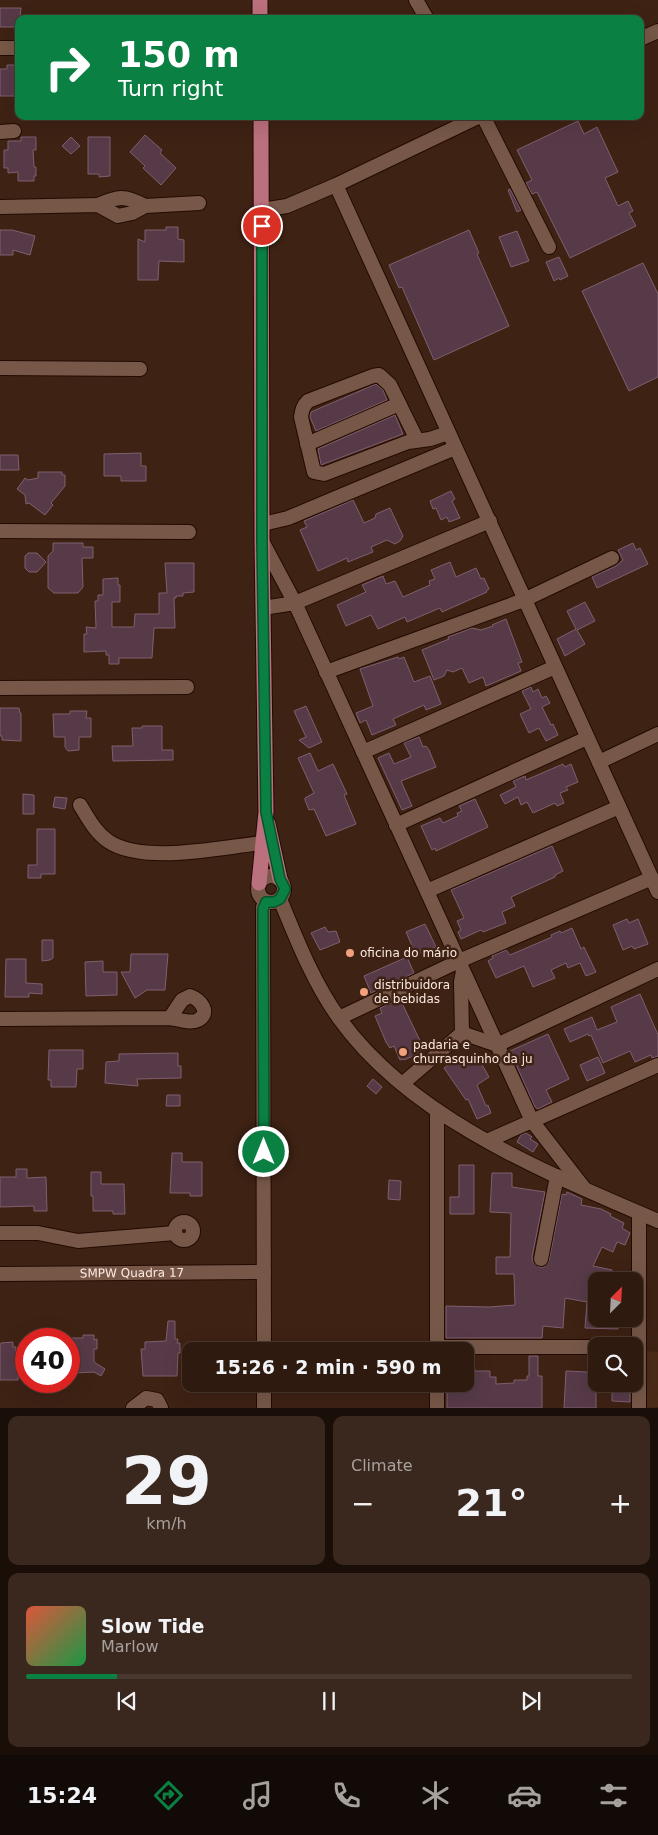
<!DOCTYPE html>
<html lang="en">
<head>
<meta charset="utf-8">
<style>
  :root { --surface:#2e1a0f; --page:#3a271d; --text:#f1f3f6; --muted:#a7a19e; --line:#49382f; --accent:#0b8043 }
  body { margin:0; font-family:"DejaVu Sans",sans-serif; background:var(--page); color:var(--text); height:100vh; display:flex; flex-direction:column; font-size:19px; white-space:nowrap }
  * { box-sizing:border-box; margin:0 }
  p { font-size:16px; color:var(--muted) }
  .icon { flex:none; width:28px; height:28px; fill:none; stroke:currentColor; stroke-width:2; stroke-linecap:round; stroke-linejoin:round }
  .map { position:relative; height:1408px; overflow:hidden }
  .sheet { display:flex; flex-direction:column; gap:8px; padding:8px; background:#190e08; flex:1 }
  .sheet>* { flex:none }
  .guide { position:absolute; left:15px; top:15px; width:629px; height:105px; border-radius:10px; box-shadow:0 5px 20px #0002,0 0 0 1px var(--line); background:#0b8043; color:#fff; overflow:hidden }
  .needle { width:32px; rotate:24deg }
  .buttons { position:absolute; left:588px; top:1272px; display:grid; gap:10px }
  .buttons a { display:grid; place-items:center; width:55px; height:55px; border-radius:10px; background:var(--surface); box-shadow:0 5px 20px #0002,0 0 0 1px var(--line); font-size:25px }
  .speed { position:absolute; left:15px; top:1328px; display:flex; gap:10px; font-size:25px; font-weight:700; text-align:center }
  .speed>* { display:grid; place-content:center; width:65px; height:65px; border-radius:50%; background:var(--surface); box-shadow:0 5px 20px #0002,0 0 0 1px var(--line); line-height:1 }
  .speed .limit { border:8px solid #d22; background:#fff; color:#111 }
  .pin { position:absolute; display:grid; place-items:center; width:42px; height:42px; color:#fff; margin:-21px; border:2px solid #fff; border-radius:50%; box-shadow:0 1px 5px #0007 }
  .me { position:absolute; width:55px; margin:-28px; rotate:0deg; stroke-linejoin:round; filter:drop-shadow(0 0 4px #0008) }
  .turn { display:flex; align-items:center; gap:18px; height:105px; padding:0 20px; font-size:22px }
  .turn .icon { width:65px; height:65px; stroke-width:2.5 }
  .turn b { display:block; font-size:35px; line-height:42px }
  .big { font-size:38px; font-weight:800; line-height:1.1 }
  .sheet .tile { flex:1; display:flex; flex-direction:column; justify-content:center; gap:8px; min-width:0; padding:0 18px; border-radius:10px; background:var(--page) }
  .sheet .dial { align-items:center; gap:0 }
  .dial b { font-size:65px; line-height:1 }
  .song { display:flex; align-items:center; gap:15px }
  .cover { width:60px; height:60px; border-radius:8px; background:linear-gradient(135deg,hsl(10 70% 55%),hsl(140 70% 35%)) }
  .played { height:5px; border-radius:2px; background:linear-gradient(90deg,var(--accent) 15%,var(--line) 15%) }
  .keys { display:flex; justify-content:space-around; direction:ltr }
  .heat { display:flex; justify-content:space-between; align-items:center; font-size:28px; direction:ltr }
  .sheet .tiles { flex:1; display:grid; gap:8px; grid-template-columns:1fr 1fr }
  .tile:last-child { grid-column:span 2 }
  .trip { position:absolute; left:182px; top:1342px; width:292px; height:50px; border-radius:10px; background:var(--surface); box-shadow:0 5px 20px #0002,0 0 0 1px var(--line); font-weight:800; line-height:50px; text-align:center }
  .dock { display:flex; height:80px; justify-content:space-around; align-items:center; background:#120a06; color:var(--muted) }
  .dock .icon { width:35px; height:35px }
  .dock .on { color:var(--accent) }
  .dock b { font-size:22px; color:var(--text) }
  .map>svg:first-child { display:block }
  .built { fill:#4b2a18 }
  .building { fill:#573a48; stroke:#7f5f6e }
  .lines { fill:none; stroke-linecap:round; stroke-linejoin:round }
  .minor-casing { stroke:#230b01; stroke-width:16 }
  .major-casing { stroke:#230b01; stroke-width:17 }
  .minor { stroke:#775848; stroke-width:14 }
  .major { stroke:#bb707d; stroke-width:15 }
  .route-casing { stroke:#07532c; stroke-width:12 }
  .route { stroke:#0b8043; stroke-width:9 }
  .poi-dot { fill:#f1a17d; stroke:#3e2214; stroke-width:2 }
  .labels { text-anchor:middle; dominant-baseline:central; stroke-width:5; stroke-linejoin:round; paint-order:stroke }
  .poi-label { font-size:12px; fill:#fce9e0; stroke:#3e2214; text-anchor:start }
  .street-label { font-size:12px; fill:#fce9e0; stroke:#3e2214 }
</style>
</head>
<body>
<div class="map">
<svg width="658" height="1408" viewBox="0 0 658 1408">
  <rect width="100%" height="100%" fill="#3e2214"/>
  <path class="built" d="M646,1351L658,1352V1407L646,1408Z"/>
  <path class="building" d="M0,8H21L19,27H0Z
    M7,65H19V90H16V96H0V69H7Z
    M578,121L584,134L597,127L618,172L605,178L618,206L628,201L633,211L629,213L636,226L570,258L537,192L532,194L526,183L532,180L517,150Z
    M145,135L162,150L160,153L176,168L161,185L143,168L145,166L130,152Z
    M21,137H36V150H33L34,167H36V176H34V181H18V172L8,173V168H4V150H8V141H21Z
    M71,137L80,146L71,154L62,146Z
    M88,137H110V176L99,177V174H88Z
    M510,189L521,210L517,212L508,190Z
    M166,227H178V239L184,240V262L159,261L158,280H138V239L145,242V230H166Z
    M0,230H12L35,236L30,255L13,250V255H0Z
    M469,230L479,253L477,254L509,326L434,360L402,287L399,288L389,265Z
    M517,231L529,261L511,267L499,237Z
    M559,257L568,276L560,280L559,278L554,281L546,262Z
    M643,263L658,294V377L629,391L582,291Z
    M376,384L383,390L387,400L316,431L310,417L311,412Z
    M395,415L403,434L321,465L318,449Z
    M141,453V466H146V481H121V476H104V454Z
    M0,455H18L19,470H0Z
    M38,472H62V475H65V486L51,503L53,505L45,515L29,503L26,504L25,495L17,489L25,478L28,480L38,478Z
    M451,491L455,499L452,501L460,518L449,522L447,517L441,520L436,508L433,509L430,501Z
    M353,500L364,523L375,518L376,514L390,508L403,536L400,541L395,544L387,540L371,547L373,552L348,562L347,558L318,571L300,530L307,527L304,521Z
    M53,543H83V547H93V558H82L83,587L78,593H54L48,588V556L53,551Z
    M633,543L636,550L640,548L648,564L597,588L592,577L616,566L623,560L618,550Z
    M28,553H37L46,562L37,572H29L25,568V556Z
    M450,562L456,577L476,568L481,579L484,578L489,589L486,591L487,592L442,612L440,608L407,622L405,617L378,629L371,615L346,626L337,605L366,592L362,585L383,576L386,584L395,581L403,597L430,585L429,581L435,579L431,570Z
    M165,563H194V592L183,593V596H176V598H174L175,628H154L152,658H119V664H109V655H106V651L84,652V634H87L86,627L96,628L95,601H98V595H103V579L118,578V585H120V602H112V627H134L135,614H159V593H167Z
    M585,602L595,621L577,630L585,644L565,656L557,639L576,629L567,611Z
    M506,619L522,662L518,663L521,671L486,686L483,677L469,683L462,668L453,672L447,670L444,676L434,680L422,650L449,639L448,637L472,628L481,630L493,626L492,625Z
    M398,657L399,659L404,657L414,682L430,676L441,704L426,710L424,705L393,719L396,725L372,735L366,720L360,723L356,713L373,706L360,669Z
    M531,687L533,692L538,689L542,698L546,696L550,703L542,707L551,725L553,724L558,735L546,741L539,728L529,733L520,714L531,709L522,691Z
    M306,706L322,742L309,748L299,740L306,737L294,711Z
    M0,708H19L20,713H21V741L2,740V736H0Z
    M70,711H87L86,718H91V737H79V750L68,751L65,747V737H54L53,714H70Z
    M142,726H162V750H173V760L113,761L112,746H133L132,728H142Z
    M419,737L423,747L426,746L429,750L436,767L401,781L412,806L402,810L378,758L389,753L394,764L411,757L404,743Z
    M310,753L318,771L333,764L347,794L344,795L356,824L326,836L314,809L309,810L305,800V798L314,793L298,758Z
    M563,764L565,767L571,764L578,782L566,787L568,790L560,793L564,803L557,806L555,803L533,813L527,802L521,805L518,797L505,804L500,795L516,787L513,781L525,776L526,780Z
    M23,794L34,795V814H23Z
    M55,797L67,798L65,809L53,807Z
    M475,799L488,827L436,851L435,848L432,850L421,826L440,818L443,823L458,816L457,813L462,811L459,806Z
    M37,829H55V874H41V878H28V865H37Z
    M552,846L563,871L555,875V877L511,897L515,906L502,912L506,923L483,932L481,930L461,939L458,932L461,930L457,921L464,918L451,890Z
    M627,919L629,923L638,919L648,944L634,949L632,946L623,950L613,925Z
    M425,924L436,947L416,955L406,932Z
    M325,927L328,932L336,931L340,942L320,950L311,933Z
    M572,928L581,949L584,947L596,972L586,976L580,963L568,968L566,963L551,970L555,978L533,987L524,966L496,978L488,961L493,958L492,956L506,950L510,955L552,937L551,935L560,931L561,933Z
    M42,940H53V958L50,960L42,961Z
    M131,954H168L165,990H147L135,998L121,972H130Z
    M407,957L414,973L371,993L364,976Z
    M6,959H26V983L42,984V994L29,993V997H5Z
    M103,961V972H117V995L86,996L85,962Z
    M640,994L658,1035V1056L652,1058L651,1055L635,1062L630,1051L603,1063L591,1035L589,1036L588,1034L570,1042L564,1029L592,1017L597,1030L617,1022L611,1007Z
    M400,999L424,1049L419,1051L420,1053L404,1060L403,1059L400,1060L394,1046L390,1048L386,1042L375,1016L382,1013L380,1008Z
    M548,1034L569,1079L546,1090L552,1102L538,1109L535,1107L510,1051Z
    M49,1050H83V1069H77L76,1087H51V1080H48Z
    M178,1053V1066H181V1078L137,1079L138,1086L105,1083L106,1062L119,1061V1054Z
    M476,1054L489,1077L477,1085L486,1106L488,1105L491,1113L477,1119L468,1099L466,1100L444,1068L459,1058L461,1061Z
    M598,1057L605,1073L587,1081L580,1065Z
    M373,1079L382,1087L376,1094L367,1086Z
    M167,1095H180V1106H166Z
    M526,1133L532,1137L530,1139L538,1144L533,1152L517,1142L521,1135Z
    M172,1153H182V1162H202V1196H190V1193H170Z
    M459,1165H474V1214H450V1197H459Z
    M16,1169H27V1178L46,1177L47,1211H34V1206L0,1207V1177H16Z
    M91,1172H101V1184H124L125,1214H113V1211H93V1196H91Z
    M492,1173H512V1187L545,1192L532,1257L533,1262L539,1267H544L549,1261L562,1194L566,1195L567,1192L582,1199L581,1205L601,1209L611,1214L610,1216L624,1223L622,1228L630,1233L625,1245L617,1242L613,1252L602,1247L593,1266L612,1270L609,1281H596V1319H618V1329L585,1328L587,1302L565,1298L563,1328L543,1326L542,1338H446V1306L489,1307L515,1305L514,1274H496V1257H510L511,1213L490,1212Z
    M389,1180L401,1181L400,1200L388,1199Z
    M168,1321H175V1339H178L177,1343H180V1353H178L177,1376H143L141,1349H145V1342L166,1341Z
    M83,1335H94V1340L97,1339V1349H94V1362L105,1369L101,1376L94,1372L74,1373V1369H69V1338H83Z
    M13,1342V1347H16L15,1369H18V1380H0V1345L1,1343Z
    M529,1356H538V1376H542V1408H447V1384H466V1365H474L475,1371H490V1377H496V1384L514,1383V1380H527V1376H529Z
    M566,1371L588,1372V1380H596V1408H564Z
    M612,1384H630V1402L612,1401Z"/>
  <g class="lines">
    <g class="minor-casing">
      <g id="minor">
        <path d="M416,0L427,19"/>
        <path d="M640,39L658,31"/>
        <path d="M0,48H19"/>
        <path d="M483,116L549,247"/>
        <path d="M0,132L14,131"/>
        <path d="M336,185L658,892"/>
        <path d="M98,205C118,196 125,195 145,206"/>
        <path d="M0,207L98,205L118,216L132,213L145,206L199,203"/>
        <path d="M262,210L287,206L336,185L480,116"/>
        <path d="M0,368L140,369"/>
        <path d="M417,440L390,385L379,375L373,376L308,401C303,406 302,410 301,417L314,472L324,474L408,442L430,439L448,433"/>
        <path d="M307,444L399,404"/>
        <path d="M263,524L288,518L455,448"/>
        <path d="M0,531L189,532"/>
        <path d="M262,541L295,603L532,1121L584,1188"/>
        <path d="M263,608L295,603L490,521"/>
        <path d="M326,672L524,600L612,558"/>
        <path d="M0,688L187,687"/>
        <path d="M363,752L555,667"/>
        <path d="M599,762L658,734"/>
        <path d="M80,805C88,818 95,832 108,841C143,865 222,847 262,843"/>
        <path d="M396,825L587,738"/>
        <circle cx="271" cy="889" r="13"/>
        <path d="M427,891L619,807"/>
        <path d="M280,899C296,938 314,984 339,1018C411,1119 547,1173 658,1221"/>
        <path d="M339,1018L459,961L652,878"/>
        <path d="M0,1019L170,1018L182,1000L190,996C201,1000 211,1013 198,1020C191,1024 177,1019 170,1018"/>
        <path d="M462,1033L497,1045L658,969"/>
        <path d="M402,1084L462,1033L461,982L463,971"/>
        <path d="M437,1112V1351"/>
        <path d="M487,1141L658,1065"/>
        <path d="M639,1213V1408"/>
        <circle cx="184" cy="1231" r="9"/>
        <path d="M0,1233H38L78,1241L175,1233"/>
        <path d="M541,1259L557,1176"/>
        <path id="s1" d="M0,1274L264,1272"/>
        <path d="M438,1347H596"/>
        <path d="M264,1351L263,913V907L266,902"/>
        <path d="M264,1384V1408"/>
        <path d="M133,1408L146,1398L157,1400L161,1408"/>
        <path d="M437,1408V1384"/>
      </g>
    </g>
    <g class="major-casing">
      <path id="major" d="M260,0V19
        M268,824L280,879
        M259,883L266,812L262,541L261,116"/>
    </g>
    <use href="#minor" class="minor"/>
    <use href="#major" class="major"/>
  </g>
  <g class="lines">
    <g class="route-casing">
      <path id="route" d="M262,226V541L266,812L280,879L285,889L280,899L274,902H266L263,909L264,1152"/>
    </g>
    <use href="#route" class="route"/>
  </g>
  <g class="poi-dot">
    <circle cx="350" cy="953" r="5"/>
    <circle cx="364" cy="992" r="5"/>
    <circle cx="403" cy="1052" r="5"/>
  </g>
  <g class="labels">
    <g class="poi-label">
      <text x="360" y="953">oficina do mário</text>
      <text x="374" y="985">distribuidora<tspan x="374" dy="14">de bebidas</tspan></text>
      <text x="413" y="1045">padaria e<tspan x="413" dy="14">churrasquinho da ju</tspan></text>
    </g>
    <g class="street-label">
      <text stroke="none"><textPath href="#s1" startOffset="132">SMPW Quadra 17</textPath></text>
    </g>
  </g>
</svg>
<div class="buttons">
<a><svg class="needle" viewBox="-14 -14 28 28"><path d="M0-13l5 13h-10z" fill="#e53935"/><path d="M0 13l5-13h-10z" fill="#a7a19e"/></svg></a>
<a><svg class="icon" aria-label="search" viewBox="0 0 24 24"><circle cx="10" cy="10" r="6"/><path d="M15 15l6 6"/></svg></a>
</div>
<div class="speed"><div class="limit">40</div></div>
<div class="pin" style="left:262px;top:226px;background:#d93025"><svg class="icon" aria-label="arrive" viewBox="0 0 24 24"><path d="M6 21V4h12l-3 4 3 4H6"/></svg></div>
<svg class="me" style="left:264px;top:1152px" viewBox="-20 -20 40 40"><circle r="17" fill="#0b8043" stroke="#fff" stroke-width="3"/><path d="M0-11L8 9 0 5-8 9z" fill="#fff"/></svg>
<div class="trip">15:26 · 2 min · 590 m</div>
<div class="guide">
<div class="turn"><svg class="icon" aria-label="right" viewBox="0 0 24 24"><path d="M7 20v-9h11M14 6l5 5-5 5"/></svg><div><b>150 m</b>Turn right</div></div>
</div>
</div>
<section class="sheet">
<div class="tiles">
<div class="tile dial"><b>29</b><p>km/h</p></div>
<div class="tile"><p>Climate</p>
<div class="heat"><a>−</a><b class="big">21°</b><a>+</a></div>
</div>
<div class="tile">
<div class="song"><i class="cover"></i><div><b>Slow Tide</b><p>Marlow</p></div></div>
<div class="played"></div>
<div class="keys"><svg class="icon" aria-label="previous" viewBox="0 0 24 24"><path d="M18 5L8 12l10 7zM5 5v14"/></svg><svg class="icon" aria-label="pause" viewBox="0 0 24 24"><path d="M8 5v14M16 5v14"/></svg><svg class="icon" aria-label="next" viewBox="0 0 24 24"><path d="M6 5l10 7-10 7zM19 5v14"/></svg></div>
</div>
</div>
</section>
<nav class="dock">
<b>15:24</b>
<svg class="icon on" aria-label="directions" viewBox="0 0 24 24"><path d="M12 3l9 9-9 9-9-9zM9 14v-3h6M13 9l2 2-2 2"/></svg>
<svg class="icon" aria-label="music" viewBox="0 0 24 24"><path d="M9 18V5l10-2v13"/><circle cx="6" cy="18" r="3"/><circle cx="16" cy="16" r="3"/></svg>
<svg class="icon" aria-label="phone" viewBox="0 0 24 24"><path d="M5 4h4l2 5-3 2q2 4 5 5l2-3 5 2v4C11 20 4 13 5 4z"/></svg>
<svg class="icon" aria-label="climate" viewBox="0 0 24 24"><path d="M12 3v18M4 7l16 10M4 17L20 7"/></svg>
<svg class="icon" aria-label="car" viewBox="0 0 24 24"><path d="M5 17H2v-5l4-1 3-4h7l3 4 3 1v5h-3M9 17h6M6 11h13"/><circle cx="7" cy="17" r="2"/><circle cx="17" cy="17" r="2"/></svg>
<svg class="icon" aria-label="filters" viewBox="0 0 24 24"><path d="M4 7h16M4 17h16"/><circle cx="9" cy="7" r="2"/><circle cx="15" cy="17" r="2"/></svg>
</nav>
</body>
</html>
